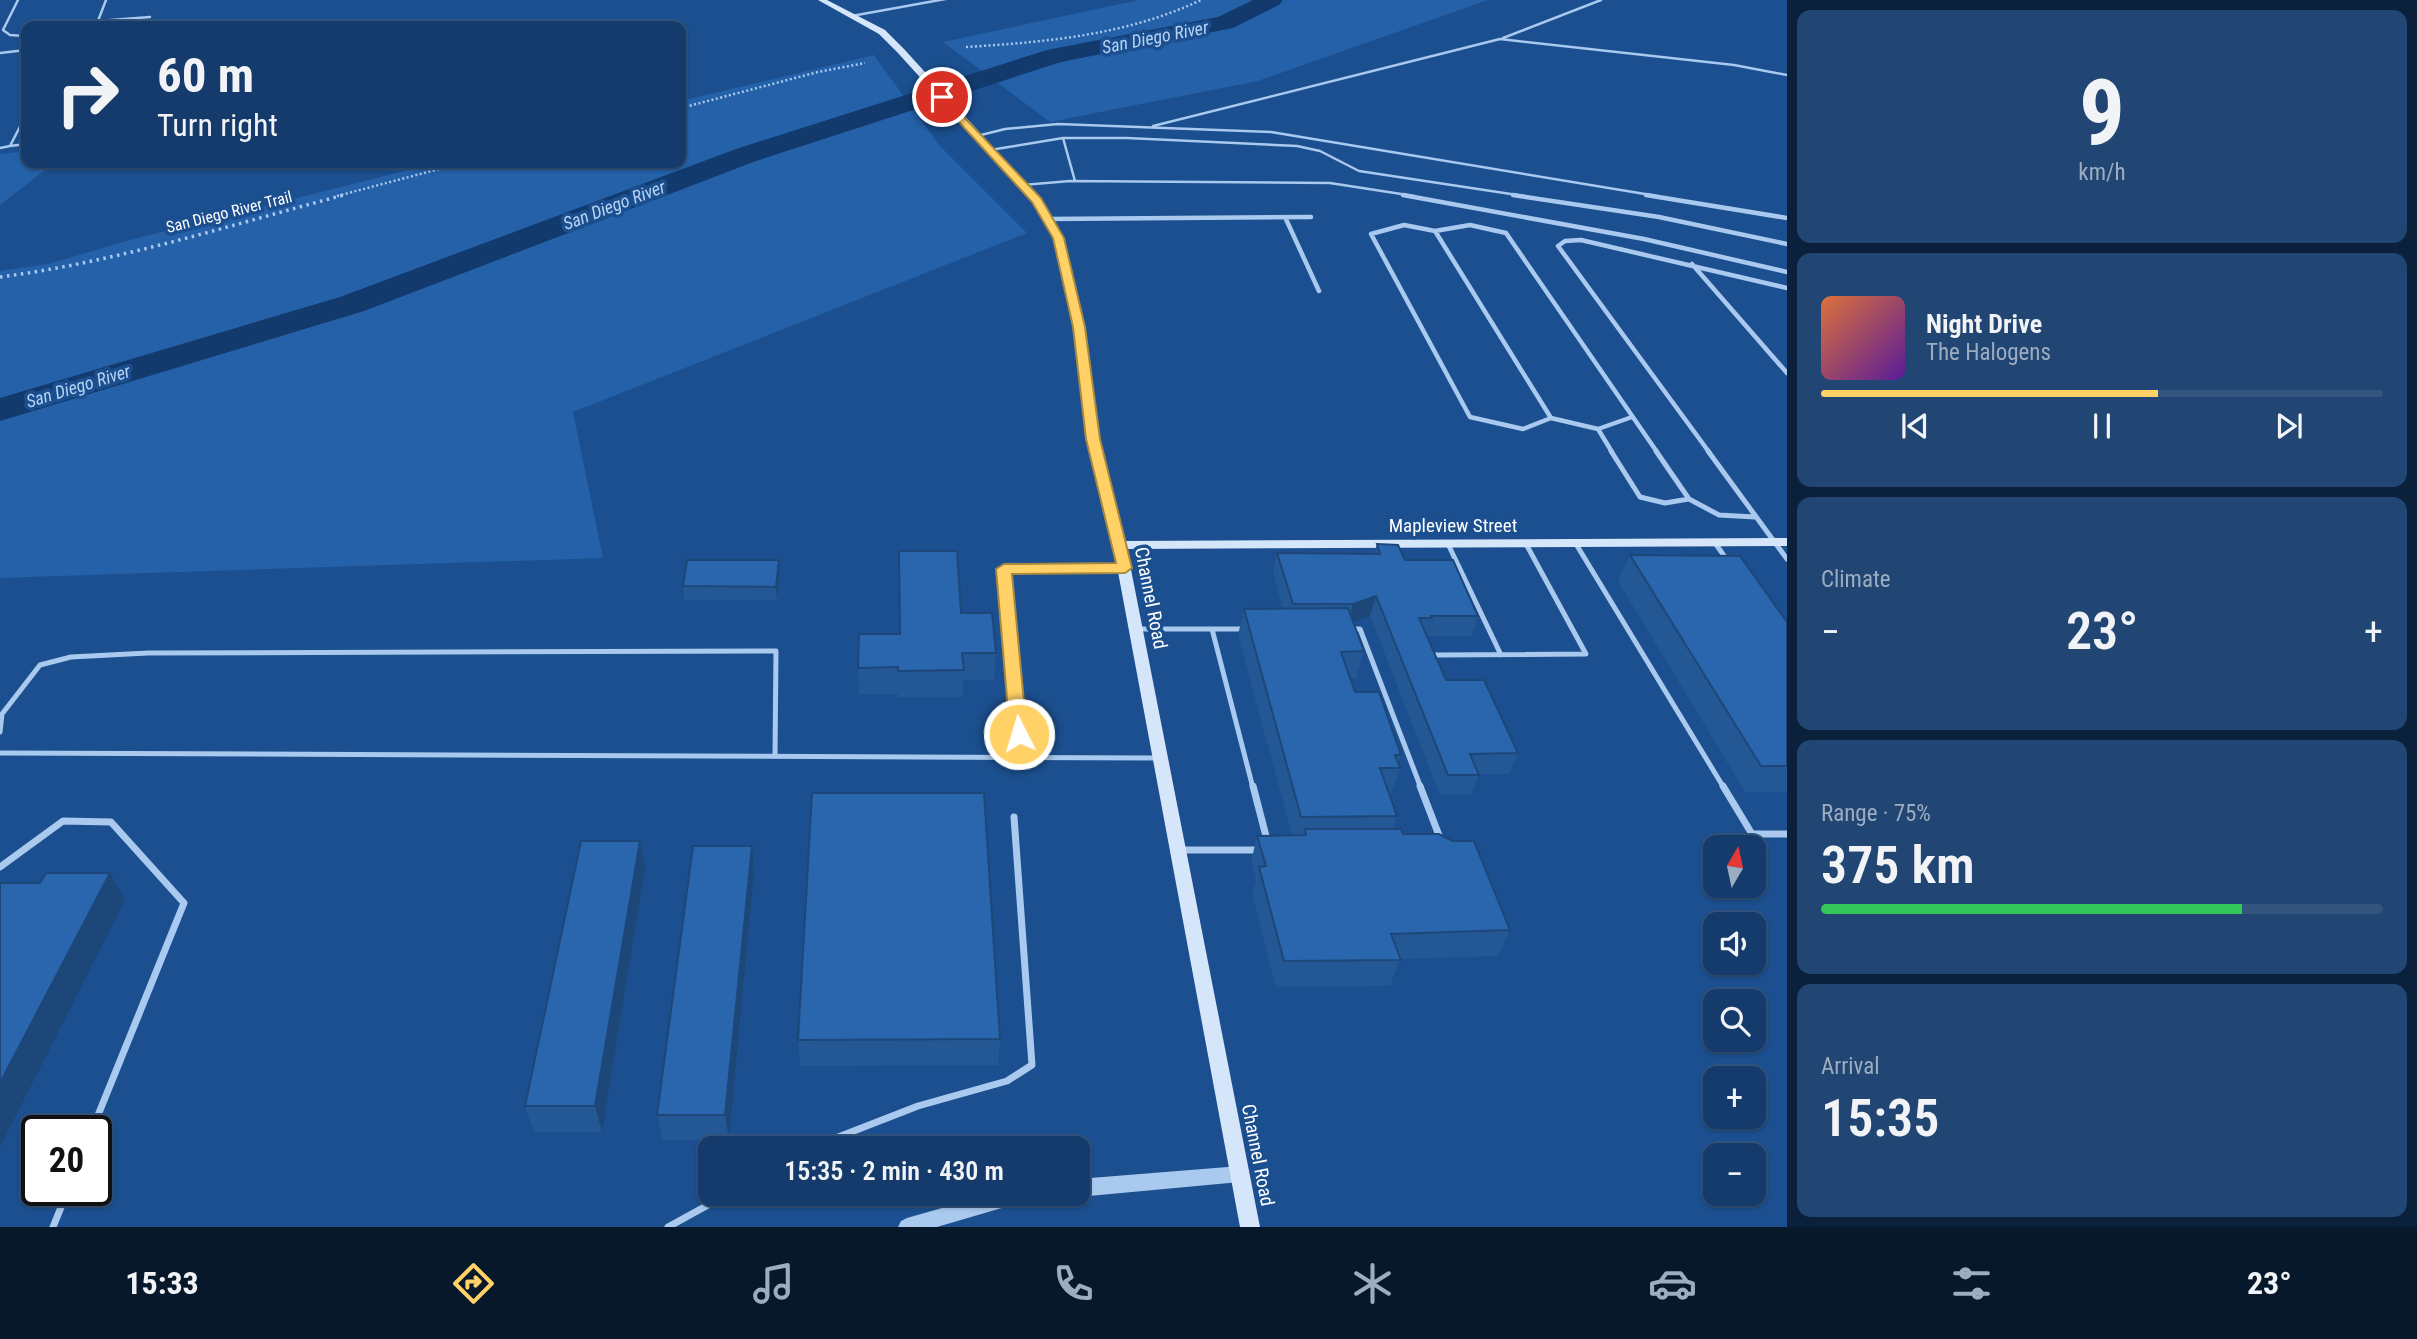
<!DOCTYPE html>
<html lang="en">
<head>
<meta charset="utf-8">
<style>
  :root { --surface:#143b6b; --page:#214673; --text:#f1f3f6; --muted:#9dadc1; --line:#33557e; --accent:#ffd166 }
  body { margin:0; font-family:"Roboto Condensed",sans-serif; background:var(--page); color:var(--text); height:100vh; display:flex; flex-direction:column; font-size:26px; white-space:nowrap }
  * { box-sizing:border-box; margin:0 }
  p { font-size:23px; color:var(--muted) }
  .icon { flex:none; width:38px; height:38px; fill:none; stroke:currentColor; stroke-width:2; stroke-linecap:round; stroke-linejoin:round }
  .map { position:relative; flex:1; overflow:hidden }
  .details { display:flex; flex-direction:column; gap:10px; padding:10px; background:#0b203b; width:630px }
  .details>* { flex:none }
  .guide { position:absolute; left:21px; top:21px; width:665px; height:147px; border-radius:14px; box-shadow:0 2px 5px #0004,0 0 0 2px var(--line); background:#143b6b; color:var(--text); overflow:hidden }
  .needle { width:46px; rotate:9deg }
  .tools { position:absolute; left:1703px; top:835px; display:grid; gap:14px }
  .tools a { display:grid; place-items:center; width:63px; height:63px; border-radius:14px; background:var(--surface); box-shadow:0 2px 5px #0004,0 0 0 2px var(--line); font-size:35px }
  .speed { position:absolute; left:21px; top:1115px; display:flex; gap:14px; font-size:35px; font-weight:700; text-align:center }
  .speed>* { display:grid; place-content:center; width:91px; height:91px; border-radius:50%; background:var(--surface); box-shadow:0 2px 5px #0004,0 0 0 2px var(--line); line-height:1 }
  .speed .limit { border:4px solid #111; border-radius:10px; background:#fff; color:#111 }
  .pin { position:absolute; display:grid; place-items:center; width:60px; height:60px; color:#fff; margin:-30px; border:4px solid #fff; border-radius:50%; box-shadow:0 2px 7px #0007 }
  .me { position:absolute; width:77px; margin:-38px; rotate:355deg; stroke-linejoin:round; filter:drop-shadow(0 0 5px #0008) }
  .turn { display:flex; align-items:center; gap:24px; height:147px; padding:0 21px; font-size:32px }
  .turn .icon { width:91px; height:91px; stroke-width:2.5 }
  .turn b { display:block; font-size:49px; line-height:60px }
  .big { font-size:52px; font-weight:600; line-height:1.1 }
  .details .card { flex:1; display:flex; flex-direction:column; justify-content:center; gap:10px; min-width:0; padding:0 24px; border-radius:14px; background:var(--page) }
  .details .dial { align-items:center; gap:0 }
  .dial b { font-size:91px; line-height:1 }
  .song { display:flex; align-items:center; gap:21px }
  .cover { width:84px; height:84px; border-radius:10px; background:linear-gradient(135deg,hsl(20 70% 55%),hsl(270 70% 35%)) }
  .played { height:7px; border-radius:4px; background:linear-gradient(90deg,var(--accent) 60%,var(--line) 60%) }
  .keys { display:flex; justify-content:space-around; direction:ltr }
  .heat { display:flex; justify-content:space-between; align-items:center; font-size:38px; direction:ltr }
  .charge { height:10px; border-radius:5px; background:linear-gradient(90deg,#34c759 75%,var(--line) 0) }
  .trip { position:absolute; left:698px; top:1136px; width:392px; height:70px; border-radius:14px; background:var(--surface); box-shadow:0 2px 5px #0004,0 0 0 2px var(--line); font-weight:600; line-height:70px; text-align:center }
  .tab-bar { display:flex; height:112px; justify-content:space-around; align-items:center; background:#08182b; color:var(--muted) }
  .tab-bar .icon { width:49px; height:49px }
  .tab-bar .active { color:var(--accent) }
  .tab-bar b { font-size:32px; color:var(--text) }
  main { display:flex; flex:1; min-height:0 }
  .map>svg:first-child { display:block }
  .green { fill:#2461a8 }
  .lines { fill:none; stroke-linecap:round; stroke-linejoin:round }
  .river { fill:#123a6d; fill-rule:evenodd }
  .path-far1 { stroke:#a9c9ee; stroke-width:2.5; stroke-dasharray:2 2.5; stroke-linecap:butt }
  .path { stroke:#a9c9ee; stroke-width:3.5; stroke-dasharray:2.5 4.5; stroke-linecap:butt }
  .service-far3 { stroke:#a9c9ee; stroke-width:2.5 }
  .service-far2 { stroke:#a9c9ee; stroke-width:4.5 }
  .service-far1 { stroke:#a9c9ee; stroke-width:5 }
  .service { stroke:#a9c9ee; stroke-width:7 }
  .tertiary { fill:#a9c9ee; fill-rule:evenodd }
  .secondary { fill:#d6e6fa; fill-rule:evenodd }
  .wall { fill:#245895 }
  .shaded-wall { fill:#1d4779 }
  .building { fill:#2a66ad; stroke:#1d4779; stroke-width:2 }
  .route { fill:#ffd166; stroke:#a68842; stroke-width:2 }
  .labels { text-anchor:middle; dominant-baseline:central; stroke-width:7; stroke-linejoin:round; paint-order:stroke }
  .far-street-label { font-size:16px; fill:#fff; stroke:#1b4f8f }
  .far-water-label { font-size:18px; font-style:italic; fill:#b5d3f5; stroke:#1b4f8f }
  .street-label { font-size:19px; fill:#fff; stroke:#1b4f8f }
</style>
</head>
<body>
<main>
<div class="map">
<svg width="1787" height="1227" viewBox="0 0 1787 1227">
  <rect width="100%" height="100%" fill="#1b4f8f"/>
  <path class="green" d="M1139,0H1488L1258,81L1050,122L943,42Z
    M874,55L939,145L1027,233L573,412L603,558L0,578V271L48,264L137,238L436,163H681V101Z
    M26,151V163H54L0,205V154Z"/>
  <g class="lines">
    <path class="river" d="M1253,0H1283L1279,5L1233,28L1061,62L756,161L364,311L0,421V398L340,297L736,149L1047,50L1218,17Z"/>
    <path class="path-far1" d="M966,47C1047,42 1127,35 1201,0
      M681,108L818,72L865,63
      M337,196L462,163"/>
    <path class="path" d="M0,277C117,262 230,225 344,195"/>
    <path class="service-far3" d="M18,0L3,30L10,35L25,36
      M98,21L150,17
      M96,26L106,0
      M1503,38L1601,0
      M0,53L26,50
      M1153,126L1500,39L1734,65L1787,75
      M977,136L1005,129L1058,124L1271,132L1657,196
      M1063,138H1127L1297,146L1320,151L1359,171L1524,196
      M10,146L26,144
      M0,148L10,146L26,115
      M990,150L1063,138L1075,181
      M1023,185L1070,181L1330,183L1414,196"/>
    <path class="service-far2" d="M1403,195L1644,239L1787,272
      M1513,195L1659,217L1787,244
      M1646,195L1787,218
      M1285,217L1319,291
      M1047,219L1311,217
      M1435,231L1404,225L1371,234L1470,417L1523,429L1551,418
      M1692,264L1787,373
      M1632,417L1598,429L1551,418L1435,231L1470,225L1506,233L1657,452
      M1598,429L1612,452
      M1709,452L1558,246L1565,241L1581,240L1787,288"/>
    <path class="service-far1" d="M1611,451L1640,497L1665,503L1689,499
      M1656,451L1689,499L1719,515L1755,517
      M1708,451L1787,559
      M1715,543L1727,560
      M1448,544L1501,655
      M1576,544L1724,788
      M1136,629H1245
      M1212,629L1253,788
      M1349,629H1360L1421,788
      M1434,655L1586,654L1526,544
      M0,732L2,714L40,665L71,657L148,653L776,651L775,756
      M0,753L1157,758
      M1021,758L1004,569L1123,568"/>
    <path class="service" d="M1253,786L1267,840
      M1420,786L1440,838
      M1723,786L1752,834H1787
      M1179,850H1261
      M0,867L63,821L111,822L184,903L92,1130
      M810,1148L918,1106L1007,1081L1032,1065L1014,817
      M53,1227L68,1190
      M668,1227L728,1194"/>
    <path class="tertiary" d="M933,0H947L853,17L850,15Z
      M1240,1166L1246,1168L1249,1174L1246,1180L1240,1182L1078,1197L1071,1194H1078V1179Z
      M991,1194H1028L1025,1200L1019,1203L937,1227H898L901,1221L907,1218Z"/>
    <path class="secondary" d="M818,0H827L885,30L904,49L1040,199L1064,238L1084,327L1099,439L1126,541L1787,538V546L1127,549L1260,1227H1240L1113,545L1087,439L1074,327L1054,238L1033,202L898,53L879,34Z"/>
  </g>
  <path class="wall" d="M1377,544L1405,560L1478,616L1471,636H1426L1446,680L1518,753L1509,774H1479L1471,795H1440L1370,616L1353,622L1364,651L1356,678H1350L1355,692L1401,755L1398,765L1400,768L1391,795H1390L1397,816L1393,829L1403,834L1510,930L1498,956L1400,959L1390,986L1276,987L1252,894L1256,881L1251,862L1257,836L1292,835L1238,635L1244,609H1283L1273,573L1277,553L1374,554Z
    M899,551L961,613L996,653L994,680H963V697H898V694H859L858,668L900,634Z
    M1630,555L1787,622V792H1745L1618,581Z
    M779,560L780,574L777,600H684L683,586Z
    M640,841L645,868L602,1132H534L525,1106Z
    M752,846L754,873L729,1140H662L657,1115Z
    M1000,1039L998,1065L800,1066L798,1040Z"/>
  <path class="shaded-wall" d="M779,560L780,574L777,600L776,587Z
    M1376,596L1370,616L1348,624L1353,604Z
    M640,841L645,868L602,1132L595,1106Z
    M752,846L754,873L729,1140L725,1115Z
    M110,873L125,900L0,1147V1083Z"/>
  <path class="building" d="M1377,544L1398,545L1405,560H1453L1478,616H1431L1432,618H1419L1446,680H1484L1518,753L1470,754L1479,775H1448L1376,596L1353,604H1293L1277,553L1380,554Z
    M899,551H957L961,613H992L996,653H962L964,670L898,671V667L858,668L859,634H900Z
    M1630,555L1740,556L1787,622V766H1761Z
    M687,560H779L776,587L683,586Z
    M1348,608L1364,651L1341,652L1355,692H1379L1401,755H1395L1400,768H1380L1397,816L1301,817L1244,609Z
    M812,793H984L1000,1039L798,1040Z
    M1305,829H1401L1403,834H1439L1453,841H1474L1510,930L1391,934L1401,960L1284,961L1259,867L1266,866L1257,836L1306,835Z
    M581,841H640L595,1106H525Z
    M693,846H752L725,1115H657Z
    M46,873H110L0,1083V883H40Z"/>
  <path class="route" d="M942,94L1041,198L1064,238L1085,327L1100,439L1132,568L1125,573L1012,574L1027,734L1025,739H1012L1010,734L996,569L1004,564L1116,563L1086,439L1073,327L1053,238L1032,202L938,99L937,97Z"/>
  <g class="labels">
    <g class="far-street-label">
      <text transform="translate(229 212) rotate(-14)">San Diego River Trail</text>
    </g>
    <g class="far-water-label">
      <text transform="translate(1155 37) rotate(-11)">San Diego River</text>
      <text transform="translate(614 205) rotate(-21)">San Diego River</text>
      <text transform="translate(78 386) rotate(-17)">San Diego River</text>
    </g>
    <g class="street-label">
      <text x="1453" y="525">Mapleview Street</text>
      <text transform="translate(1151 598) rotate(79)">Channel Road</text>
      <text transform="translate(1258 1155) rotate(79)">Channel Road</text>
    </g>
  </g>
</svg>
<div class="tools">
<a><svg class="needle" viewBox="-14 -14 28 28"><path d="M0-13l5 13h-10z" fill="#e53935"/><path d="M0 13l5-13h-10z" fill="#9dadc1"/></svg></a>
<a><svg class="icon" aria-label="sound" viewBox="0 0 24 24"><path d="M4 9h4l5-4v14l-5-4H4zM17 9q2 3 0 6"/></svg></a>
<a><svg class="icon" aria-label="search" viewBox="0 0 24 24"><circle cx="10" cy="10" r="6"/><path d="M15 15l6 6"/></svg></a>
<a>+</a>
<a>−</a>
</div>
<div class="speed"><div class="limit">20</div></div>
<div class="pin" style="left:942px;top:97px;background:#d93025"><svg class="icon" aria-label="arrive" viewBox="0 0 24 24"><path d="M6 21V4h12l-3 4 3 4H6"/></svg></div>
<svg class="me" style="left:1019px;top:734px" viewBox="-20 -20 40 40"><circle r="17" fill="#ffd166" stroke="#fff" stroke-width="3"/><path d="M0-11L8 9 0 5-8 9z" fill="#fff"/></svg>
<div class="trip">15:35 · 2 min · 430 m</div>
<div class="guide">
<div class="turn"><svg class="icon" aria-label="right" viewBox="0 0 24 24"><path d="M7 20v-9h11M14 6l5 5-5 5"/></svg><div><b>60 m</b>Turn right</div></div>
</div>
</div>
<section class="details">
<div class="card dial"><b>9</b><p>km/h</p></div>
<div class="card">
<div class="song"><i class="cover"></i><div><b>Night Drive</b><p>The Halogens</p></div></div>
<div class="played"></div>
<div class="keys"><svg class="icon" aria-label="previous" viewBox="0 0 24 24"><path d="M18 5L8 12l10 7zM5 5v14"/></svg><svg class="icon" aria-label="pause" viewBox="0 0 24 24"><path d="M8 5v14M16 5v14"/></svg><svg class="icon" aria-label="next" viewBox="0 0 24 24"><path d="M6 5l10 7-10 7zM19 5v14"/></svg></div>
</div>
<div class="card"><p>Climate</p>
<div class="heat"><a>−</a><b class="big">23°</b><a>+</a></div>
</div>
<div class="card"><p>Range · 75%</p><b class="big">375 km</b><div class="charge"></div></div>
<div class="card"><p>Arrival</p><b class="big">15:35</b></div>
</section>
</main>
<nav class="tab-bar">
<b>15:33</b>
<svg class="icon active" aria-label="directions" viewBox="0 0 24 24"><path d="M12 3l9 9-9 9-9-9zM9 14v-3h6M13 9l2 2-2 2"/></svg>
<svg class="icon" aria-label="music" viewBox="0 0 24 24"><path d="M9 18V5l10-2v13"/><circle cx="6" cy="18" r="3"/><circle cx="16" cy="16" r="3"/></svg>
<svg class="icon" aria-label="phone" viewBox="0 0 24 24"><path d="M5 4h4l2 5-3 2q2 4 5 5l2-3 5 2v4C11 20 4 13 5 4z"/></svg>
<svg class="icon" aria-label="climate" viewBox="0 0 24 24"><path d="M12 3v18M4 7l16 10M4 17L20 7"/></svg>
<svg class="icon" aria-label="car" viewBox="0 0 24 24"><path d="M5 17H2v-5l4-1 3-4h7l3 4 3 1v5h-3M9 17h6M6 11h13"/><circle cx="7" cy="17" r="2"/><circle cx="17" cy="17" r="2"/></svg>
<svg class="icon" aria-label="filters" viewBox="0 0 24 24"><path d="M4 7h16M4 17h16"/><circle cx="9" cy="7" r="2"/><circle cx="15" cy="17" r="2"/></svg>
<b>23°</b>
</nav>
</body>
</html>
